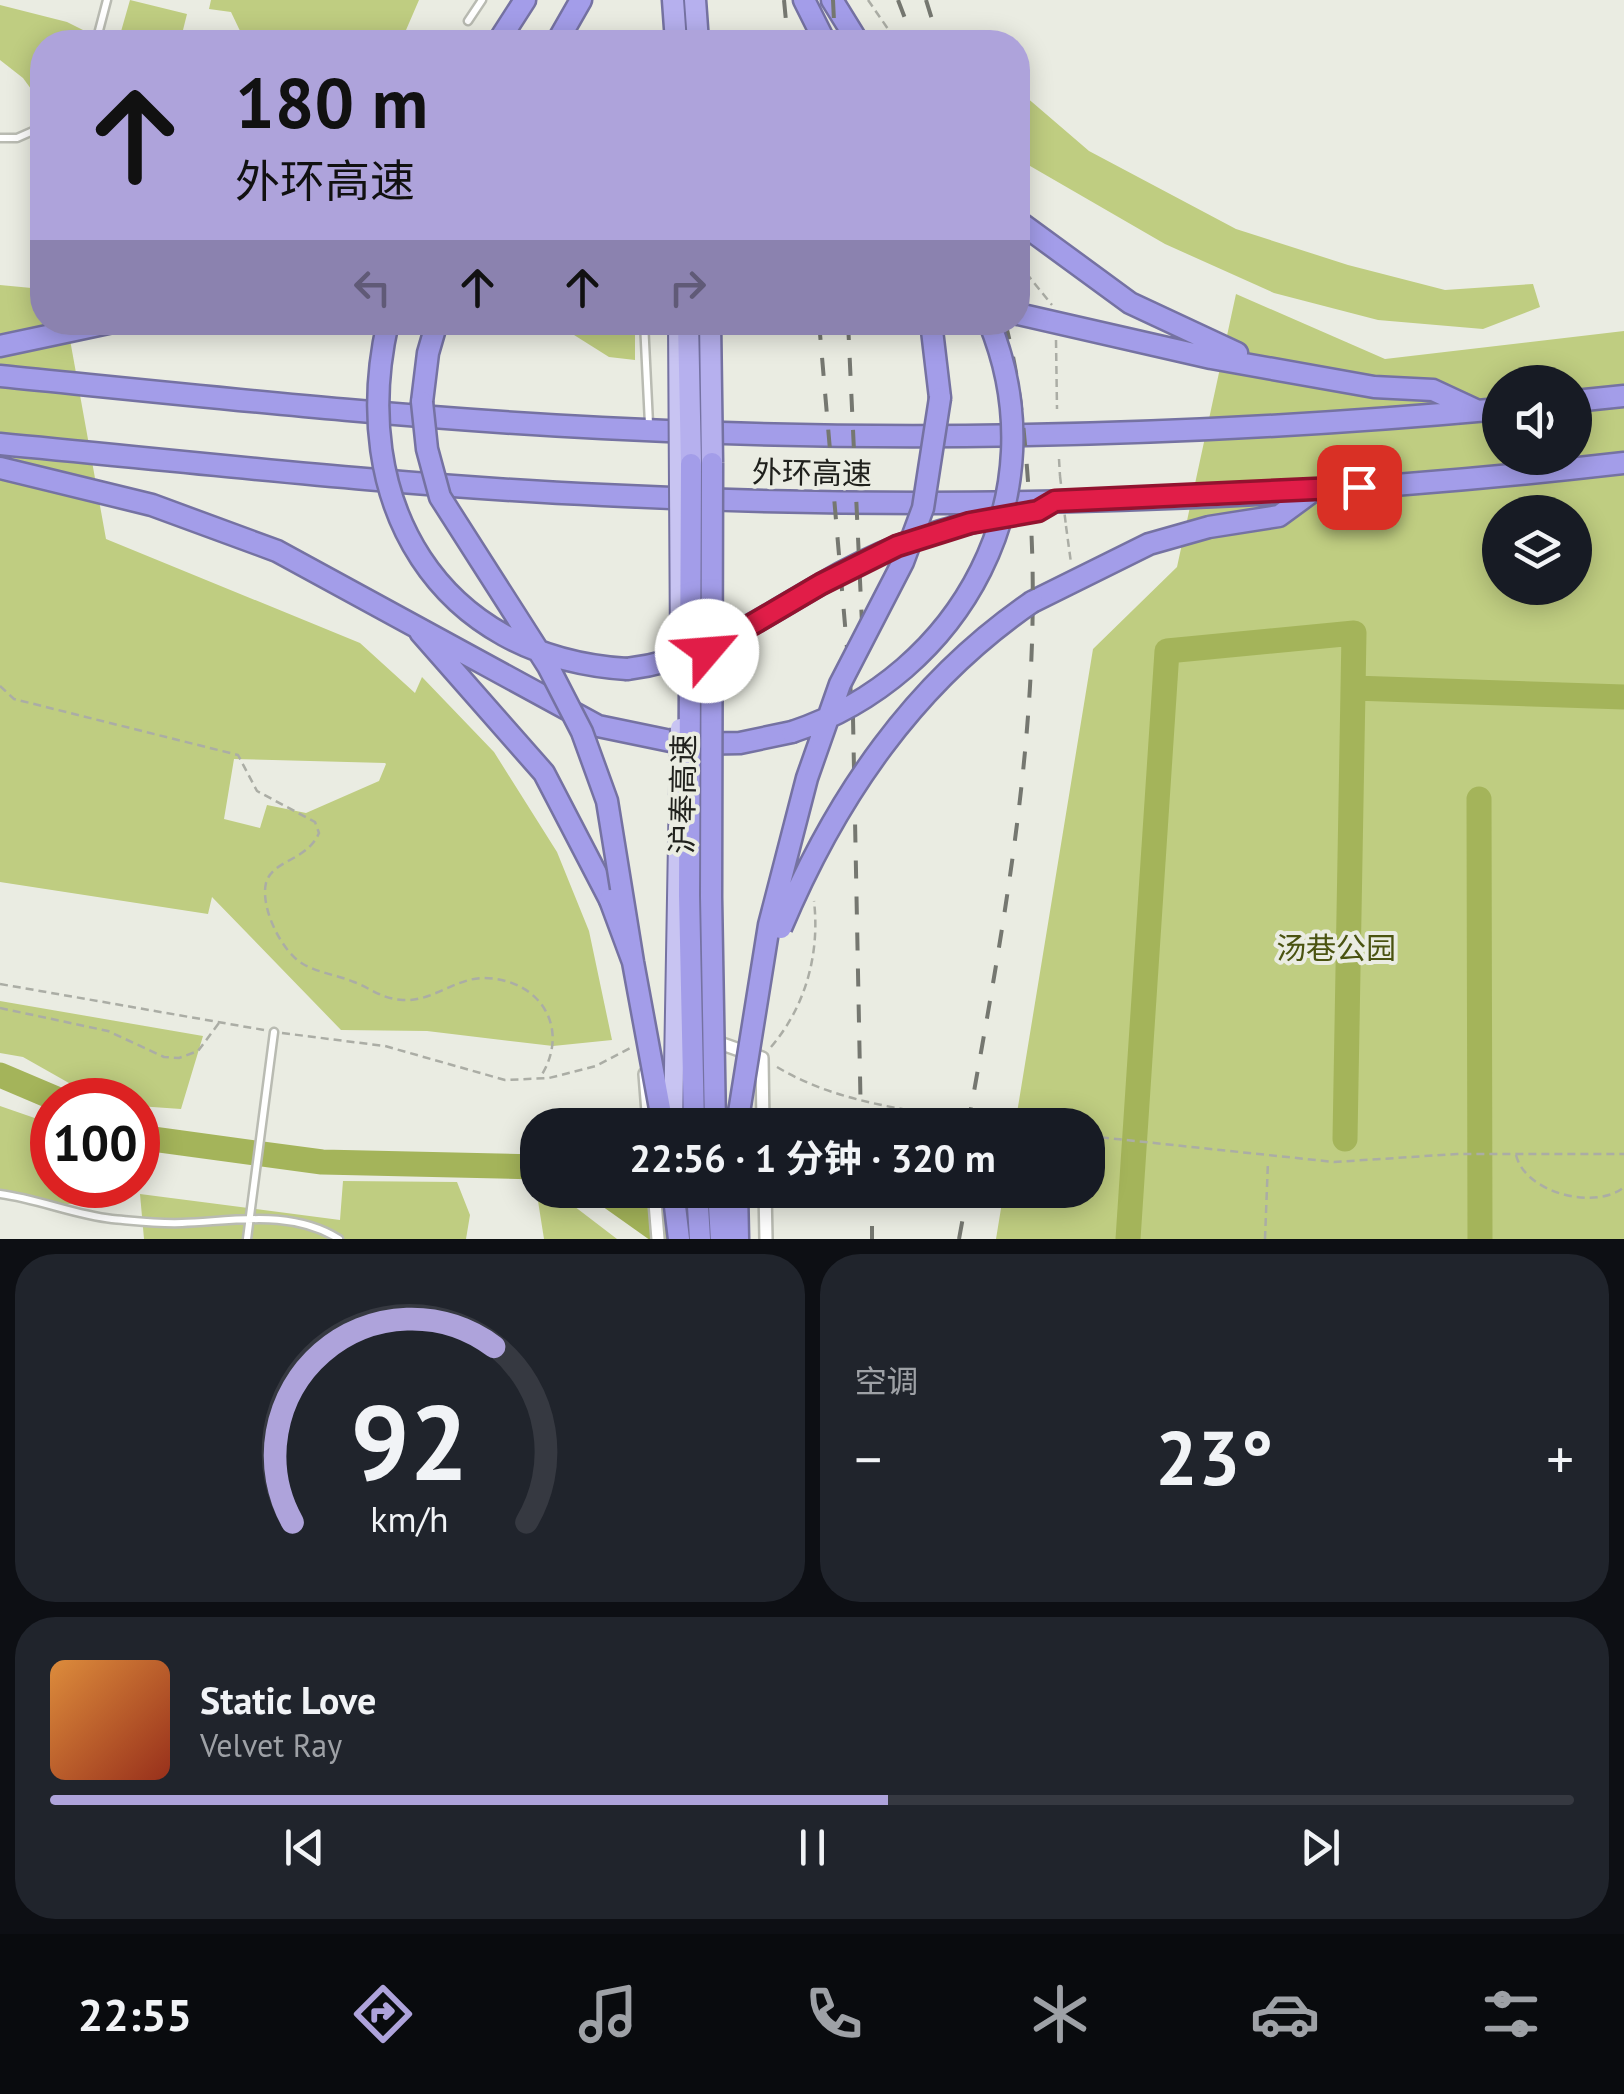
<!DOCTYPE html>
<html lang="zh">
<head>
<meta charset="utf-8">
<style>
  :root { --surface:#171b24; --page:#20242c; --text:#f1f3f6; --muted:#9ea1a6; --line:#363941; --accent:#aea3db }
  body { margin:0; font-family:"PT Sans","Noto Sans SC",sans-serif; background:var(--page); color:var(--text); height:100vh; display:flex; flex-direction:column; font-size:38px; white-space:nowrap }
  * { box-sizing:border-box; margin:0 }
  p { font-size:32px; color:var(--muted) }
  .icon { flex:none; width:55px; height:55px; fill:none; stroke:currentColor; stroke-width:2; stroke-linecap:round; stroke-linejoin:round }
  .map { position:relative; height:1239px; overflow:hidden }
  .details { display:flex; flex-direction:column; gap:15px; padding:15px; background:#0d0f14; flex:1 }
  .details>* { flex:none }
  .hud { position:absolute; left:30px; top:30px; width:1000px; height:305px; border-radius:40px; box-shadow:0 5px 25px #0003; background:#aea3db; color:#111; overflow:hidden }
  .tools { position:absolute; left:1482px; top:365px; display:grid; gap:20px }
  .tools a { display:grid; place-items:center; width:110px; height:110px; border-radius:50%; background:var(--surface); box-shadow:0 5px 25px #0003; font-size:50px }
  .speed { position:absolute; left:30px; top:1078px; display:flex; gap:20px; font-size:50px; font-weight:700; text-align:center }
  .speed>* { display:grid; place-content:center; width:130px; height:130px; border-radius:50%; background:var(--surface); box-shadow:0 5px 25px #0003; line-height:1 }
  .speed .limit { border:15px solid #d22; background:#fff; color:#111 }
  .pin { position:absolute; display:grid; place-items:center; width:85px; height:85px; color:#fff; margin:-42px; border-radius:20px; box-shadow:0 5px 15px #0006 }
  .me { position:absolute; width:110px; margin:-55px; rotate:63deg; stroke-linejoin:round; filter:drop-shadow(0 0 8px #0008) }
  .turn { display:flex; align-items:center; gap:35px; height:210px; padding:0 40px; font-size:45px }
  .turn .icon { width:130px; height:130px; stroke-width:2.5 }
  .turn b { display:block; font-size:70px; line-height:85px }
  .lanes { display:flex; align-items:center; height:95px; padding:0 40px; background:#0003; justify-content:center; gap:50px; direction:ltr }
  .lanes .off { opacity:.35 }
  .big { font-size:75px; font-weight:700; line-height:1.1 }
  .details .tile { flex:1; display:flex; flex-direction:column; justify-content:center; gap:15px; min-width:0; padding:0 35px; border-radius:40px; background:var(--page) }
  .details .dial { align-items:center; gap:0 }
  .dial svg { height:260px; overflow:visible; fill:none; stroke:var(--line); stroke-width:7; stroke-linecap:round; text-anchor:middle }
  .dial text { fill:var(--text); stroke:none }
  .song { display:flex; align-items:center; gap:30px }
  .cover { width:120px; height:120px; border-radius:15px; background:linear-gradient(135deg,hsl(30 70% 55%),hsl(10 70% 35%)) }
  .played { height:10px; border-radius:5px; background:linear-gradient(90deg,var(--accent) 55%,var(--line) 55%) }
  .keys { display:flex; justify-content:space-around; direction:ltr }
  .heat { display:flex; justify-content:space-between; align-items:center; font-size:55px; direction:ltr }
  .details .tiles { flex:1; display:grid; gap:15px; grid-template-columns:1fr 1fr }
  .tile:last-child { grid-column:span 2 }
  .trip { position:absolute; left:520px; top:1108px; width:585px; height:100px; border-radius:40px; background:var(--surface); box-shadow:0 5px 25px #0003; font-weight:700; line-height:100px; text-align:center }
  .dock { display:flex; height:160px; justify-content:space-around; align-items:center; background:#090b0e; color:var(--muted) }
  .dock .icon { width:70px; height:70px }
  .dock .active { color:var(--accent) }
  .dock b { font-size:45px; color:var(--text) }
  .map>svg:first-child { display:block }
  .green { fill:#bfcd81; fill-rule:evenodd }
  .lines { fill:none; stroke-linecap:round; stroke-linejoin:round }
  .river { stroke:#a4b45a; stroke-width:25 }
  .service-casing { stroke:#b9bbb2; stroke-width:11 }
  .minor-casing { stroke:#b9bbb2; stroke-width:16 }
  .trunk-casing { stroke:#7572a2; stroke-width:25 }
  .motorway-casing { stroke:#7572a2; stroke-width:25 }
  .path { stroke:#abada5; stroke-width:2.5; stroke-dasharray:8 5; stroke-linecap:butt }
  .service { stroke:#fff; stroke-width:6 }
  .minor { stroke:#fff; stroke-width:11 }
  .trunk { stroke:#b6b0ee; stroke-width:20 }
  .motorway { stroke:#a39de9; stroke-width:20 }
  .rail { stroke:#757770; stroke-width:4; stroke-dasharray:18 18; stroke-linecap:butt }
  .primary-bridge-casing { stroke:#7572a2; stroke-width:22; stroke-linecap:butt }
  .trunk-bridge-casing { stroke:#7572a2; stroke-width:25; stroke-linecap:butt }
  .motorway-bridge-casing { stroke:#7572a2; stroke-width:25; stroke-linecap:butt }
  .path-bridge { stroke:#abada5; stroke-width:2.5; stroke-dasharray:8 5; stroke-linecap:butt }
  .primary-bridge { stroke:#c8c4f2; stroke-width:18 }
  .trunk-bridge { stroke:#b6b0ee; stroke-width:20 }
  .motorway-bridge { stroke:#a39de9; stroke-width:20 }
  .route-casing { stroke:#92132f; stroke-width:25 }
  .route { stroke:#e11d48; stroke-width:18 }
  .labels { text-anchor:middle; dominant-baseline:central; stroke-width:8; stroke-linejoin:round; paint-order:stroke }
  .street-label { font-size:30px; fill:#20211d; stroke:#eaece2 }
  .park-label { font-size:30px; fill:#4a5311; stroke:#eaece2 }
</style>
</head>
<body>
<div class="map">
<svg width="1624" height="1239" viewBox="0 0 1624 1239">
  <rect width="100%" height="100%" fill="#eaece2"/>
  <path class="green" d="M130,0L187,14L180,42H118Z
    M211,0H419L403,37L395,42H253L241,33L231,12L209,9Z
    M0,5L67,22L89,33L87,42H42V104L23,78L0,60Z
    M1018,90L1089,151L1236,229L1348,265L1445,290L1533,284L1540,307L1483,329L1378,320L1274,293L1165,244L1018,159Z
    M0,285L42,289V322L67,323L106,539L360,643L415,693L422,677L494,752L557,852L589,931L612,1040L553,1046L427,1031L341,1030L212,897L208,914L0,882ZM234,759L385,763L386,764L379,781L306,813L267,805L260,828L224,819Z
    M1236,294L1385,359L1624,331V1239H996L1004,1190H1088V1125H1015L1093,649L1177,567ZM1500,382H1575V458H1500ZM1500,512H1575V588H1500Z
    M555,323H635V360L609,357Z
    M0,1001L203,1036L181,1109L138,1106V1100H99L23,1057L0,1053Z
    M0,1106L52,1124V1185H91L97,1205L41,1203L0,1194Z
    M343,1181L457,1182L470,1215L466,1239H144L140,1194L340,1220Z
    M543,1190H553L617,1239H544L538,1201Z"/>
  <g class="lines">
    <path class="river" d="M1353,688L1624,697
      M1479,799L1480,1239
      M0,1075L59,1100
      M138,1137L322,1162L538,1167
      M601,1190L670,1239
      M1128,1239L1167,651L1354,633L1345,1139"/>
    <g class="service-casing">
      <path id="service" d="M468,21L482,0
        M96,42L107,0
        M0,138H17L42,127
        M590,322L604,327L644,325
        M644,322L649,424
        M0,1194C38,1199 75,1215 112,1219C135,1221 159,1224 182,1223C235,1221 291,1209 339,1239
        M247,1239L274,1032"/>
    </g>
    <g class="minor-casing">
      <path id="minor" d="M711,1040L762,1058L763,1125
        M645,1074L649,1125
        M654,1190L658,1239
        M765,1190L766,1239"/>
    </g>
    <g class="trunk-casing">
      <path id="trunk" d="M673,0L676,42
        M695,0L698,42"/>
    </g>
    <g class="motorway-casing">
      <path id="motorway" d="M804,0L825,42
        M832,0L858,42
        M498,42L525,0
        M557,42L581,0
        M1018,221L1130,303L1237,353
        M1018,314L1211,358L1374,387L1433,390L1476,410
        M931,322L940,398
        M0,346L113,322
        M0,376C201,396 401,418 602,428C901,444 1202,436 1500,409
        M1575,401L1624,396
        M422,402L428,353L437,322
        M0,444C201,463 401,486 603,495C943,512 1286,502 1624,463
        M0,468L152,505L277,551L598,726L685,744L740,743L792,732
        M1032,602L1149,544L1209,527L1279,516L1313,491
        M420,632L544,773L610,900
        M627,669C704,660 756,621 821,584C881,549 947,524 1016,514
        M673,1190L679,1239
        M697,1190L700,1239
        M718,1190L721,1239
        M737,1190L738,1239"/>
    </g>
    <path class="path" d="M868,0L897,42
      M1018,263L1052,305
      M1056,340L1057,409
      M1059,459L1060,476
      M1066,526L1071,563
      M0,686L14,699L238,755L257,791L315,822L319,833C307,861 272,860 266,883C260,908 282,952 303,964C319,973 337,975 354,982C372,989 382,999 403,1000C432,1002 455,978 484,978C542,979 572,1031 539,1079
      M0,984L264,1030
      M0,1008L108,1031L164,1057L179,1058L198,1051L219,1023
      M282,1033L385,1046L505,1080L549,1078L596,1066L632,1047
      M771,1047C806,1006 820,953 814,901
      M777,1067C843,1107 932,1113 1007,1125
      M1088,1136L1334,1162L1457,1154H1624
      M1516,1155C1525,1193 1596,1211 1624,1187
      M1265,1239L1268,1161"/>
    <use href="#service" class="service"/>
    <use href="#minor" class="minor"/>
    <use href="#trunk" class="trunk"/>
    <use href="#motorway" class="motorway"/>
    <path class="rail" d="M784,0L788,42
      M833,0L835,42
      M898,0L914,42
      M926,0L939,42
      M819,322L853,718L861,1125
      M848,322L863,645
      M968,1125C1006,912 1047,698 1028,481C1024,427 1019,374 1005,322
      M872,1190V1239
      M959,1239L968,1190"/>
    <g class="primary-bridge-casing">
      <path id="primary-bridge" d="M678,322L680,652
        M673,1125L680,728"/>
    </g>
    <g class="trunk-bridge-casing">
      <path id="trunk-bridge" d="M688,322L691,464
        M710,322L712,463"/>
    </g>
    <g class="motorway-bridge-casing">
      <path id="motorway-bridge" d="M388,322C347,501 437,657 627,669
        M422,402L427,449L440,497L548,666L582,732L607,801L633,962
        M712,463L711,897L715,1125
        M691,464L689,895L694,1125
        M792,732C962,675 1060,494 989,322
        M610,900L633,962L663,1125
        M781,928C836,797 914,683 1032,602
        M737,1125L769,925L807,778L840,684L903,562L923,508L940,398"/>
    </g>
    <path class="path-bridge" d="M1060,476L1066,526"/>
    <use href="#primary-bridge" class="primary-bridge"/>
    <use href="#trunk-bridge" class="trunk-bridge"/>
    <use href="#motorway-bridge" class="motorway-bridge"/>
  </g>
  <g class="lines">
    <g class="route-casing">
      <path id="route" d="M707,651L821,584L897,546L970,523L1038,511L1055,501L1359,487"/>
    </g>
    <use href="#route" class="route"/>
  </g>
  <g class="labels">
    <g class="street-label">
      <text transform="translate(812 472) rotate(1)">外环高速</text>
      <text transform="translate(682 794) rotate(-89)">沪奉高速</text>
    </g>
    <g class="park-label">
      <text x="1336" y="947">汤巷公园</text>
    </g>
  </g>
</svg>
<div class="tools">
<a><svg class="icon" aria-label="sound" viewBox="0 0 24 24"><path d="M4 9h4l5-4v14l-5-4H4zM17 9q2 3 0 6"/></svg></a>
<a><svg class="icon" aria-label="layers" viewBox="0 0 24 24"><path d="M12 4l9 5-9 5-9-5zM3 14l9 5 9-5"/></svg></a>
</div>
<div class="speed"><div class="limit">100</div></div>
<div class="pin" style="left:1359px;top:487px;background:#d93025"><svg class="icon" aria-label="arrive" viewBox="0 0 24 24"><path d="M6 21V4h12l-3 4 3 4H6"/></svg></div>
<svg class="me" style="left:707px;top:651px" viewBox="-20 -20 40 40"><circle r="19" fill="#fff"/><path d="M0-13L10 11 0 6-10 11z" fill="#e11d48"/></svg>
<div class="trip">22:56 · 1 分钟 · 320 m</div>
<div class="hud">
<div class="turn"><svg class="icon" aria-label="ahead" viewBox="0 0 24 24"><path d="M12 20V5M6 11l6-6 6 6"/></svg><div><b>180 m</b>外环高速</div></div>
<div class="lanes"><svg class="icon off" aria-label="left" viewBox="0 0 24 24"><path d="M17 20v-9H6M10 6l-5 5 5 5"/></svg><svg class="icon" aria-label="ahead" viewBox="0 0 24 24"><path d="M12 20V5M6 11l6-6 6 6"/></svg><svg class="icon" aria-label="ahead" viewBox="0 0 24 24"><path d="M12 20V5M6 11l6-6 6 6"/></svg><svg class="icon off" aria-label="right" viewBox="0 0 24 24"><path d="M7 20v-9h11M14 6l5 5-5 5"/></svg></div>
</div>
</div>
<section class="details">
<div class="tiles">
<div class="tile dial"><svg viewBox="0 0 100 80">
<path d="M14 69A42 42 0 1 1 86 69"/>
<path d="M14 69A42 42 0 0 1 76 15" stroke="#aea3db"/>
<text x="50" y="56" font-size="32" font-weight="700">92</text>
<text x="50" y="72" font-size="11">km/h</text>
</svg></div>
<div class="tile"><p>空调</p>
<div class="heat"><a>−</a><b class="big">23°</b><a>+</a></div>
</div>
<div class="tile">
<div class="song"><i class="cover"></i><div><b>Static Love</b><p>Velvet Ray</p></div></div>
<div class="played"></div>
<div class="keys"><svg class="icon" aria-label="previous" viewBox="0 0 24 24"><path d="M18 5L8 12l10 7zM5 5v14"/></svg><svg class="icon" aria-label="pause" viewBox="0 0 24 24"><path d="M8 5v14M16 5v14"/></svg><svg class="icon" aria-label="next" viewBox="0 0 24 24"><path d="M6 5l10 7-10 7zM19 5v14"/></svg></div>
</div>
</div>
</section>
<nav class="dock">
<b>22:55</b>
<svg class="icon active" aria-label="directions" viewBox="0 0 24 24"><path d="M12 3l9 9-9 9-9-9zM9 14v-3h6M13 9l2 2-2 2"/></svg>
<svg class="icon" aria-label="music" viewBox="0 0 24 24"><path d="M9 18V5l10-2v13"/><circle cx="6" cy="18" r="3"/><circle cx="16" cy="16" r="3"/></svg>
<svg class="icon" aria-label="phone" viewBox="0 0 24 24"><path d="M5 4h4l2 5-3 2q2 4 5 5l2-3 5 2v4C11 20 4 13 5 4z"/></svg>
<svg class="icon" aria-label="climate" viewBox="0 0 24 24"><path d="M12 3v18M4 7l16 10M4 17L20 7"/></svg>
<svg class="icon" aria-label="car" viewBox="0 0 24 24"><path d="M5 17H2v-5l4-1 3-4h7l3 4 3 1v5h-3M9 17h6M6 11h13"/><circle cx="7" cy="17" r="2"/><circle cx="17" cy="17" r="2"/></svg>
<svg class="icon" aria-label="filters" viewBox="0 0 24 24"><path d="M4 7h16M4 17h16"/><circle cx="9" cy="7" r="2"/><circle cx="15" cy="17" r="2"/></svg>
</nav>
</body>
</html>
